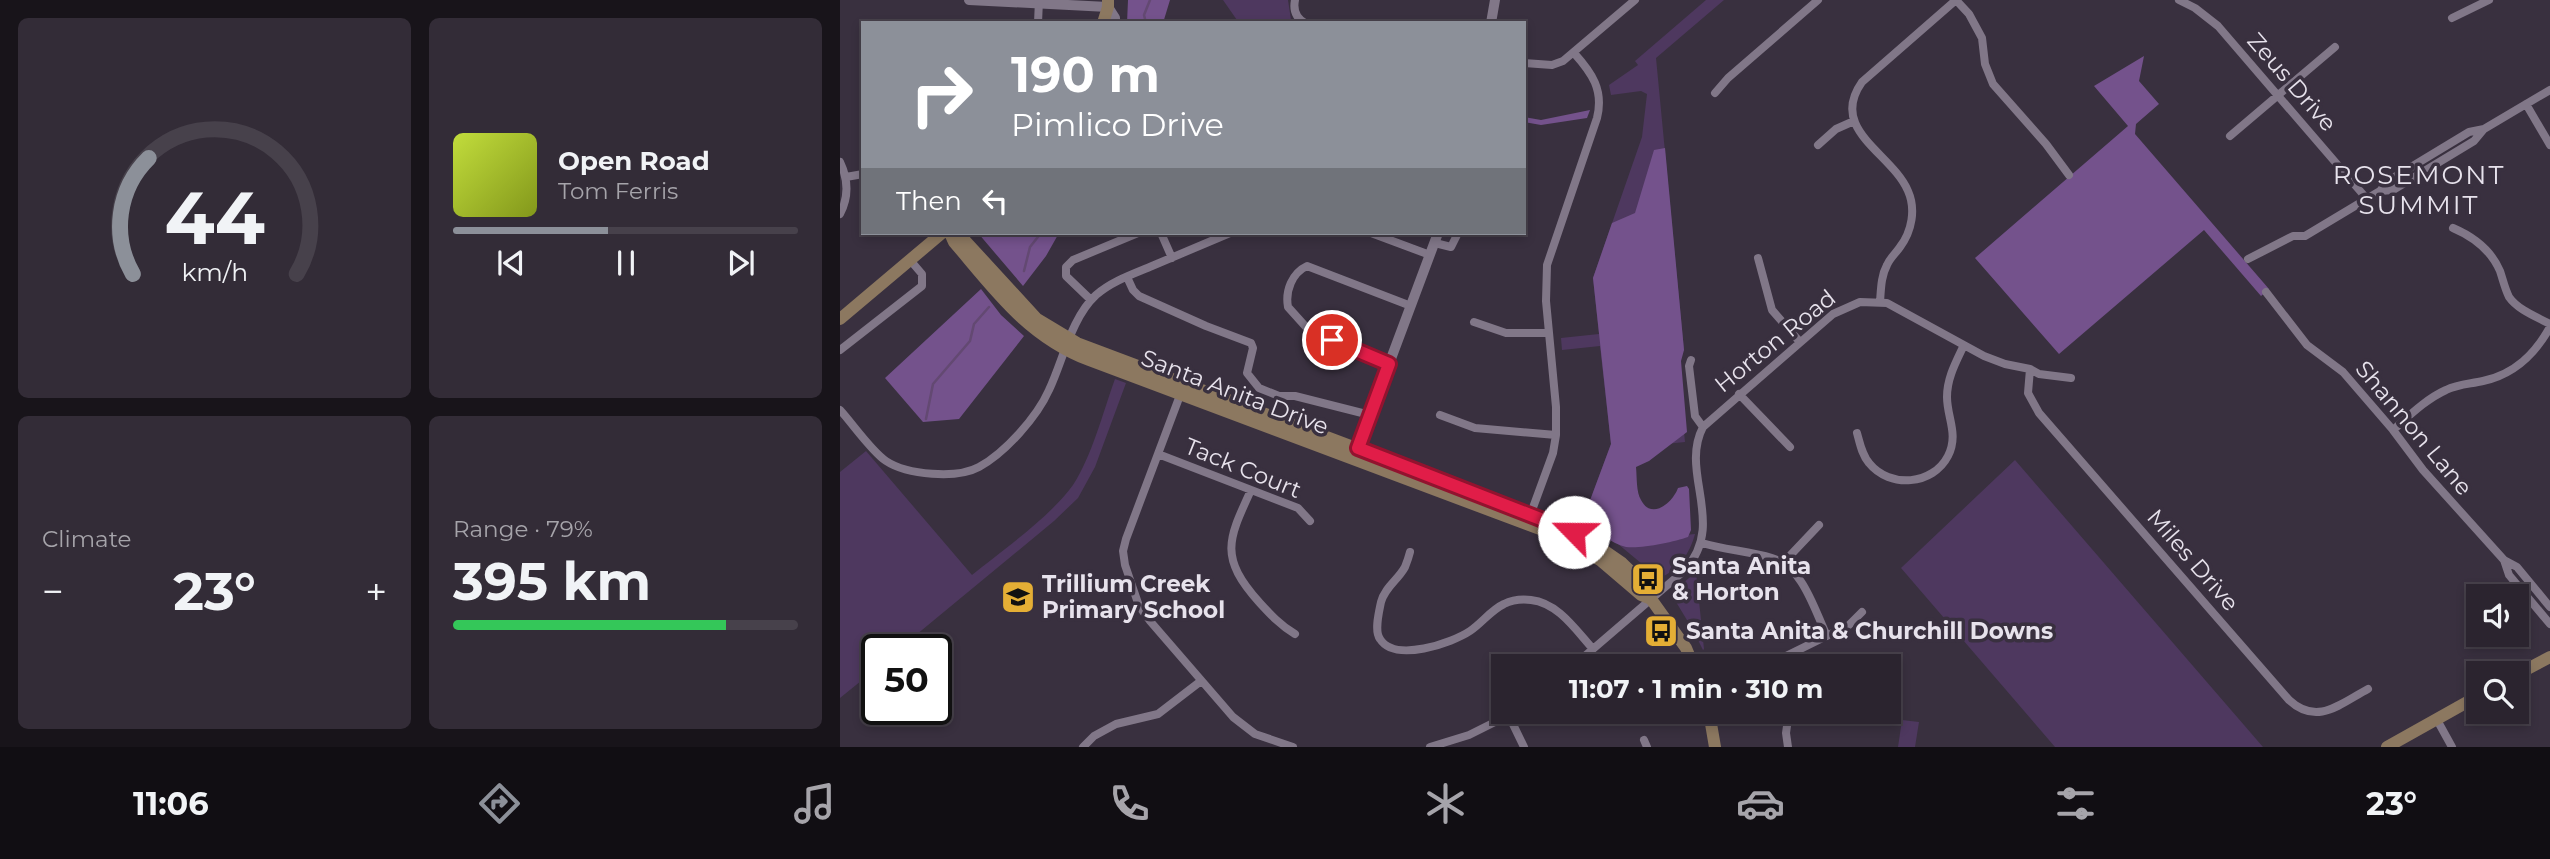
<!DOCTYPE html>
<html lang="en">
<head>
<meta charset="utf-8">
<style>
  :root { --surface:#2b242f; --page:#332c37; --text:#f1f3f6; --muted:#a6a4aa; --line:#47414b; --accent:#8c9099 }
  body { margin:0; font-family:Montserrat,sans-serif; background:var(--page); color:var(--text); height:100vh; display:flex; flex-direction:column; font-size:26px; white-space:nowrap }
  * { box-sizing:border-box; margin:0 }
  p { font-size:23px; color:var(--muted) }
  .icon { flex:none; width:38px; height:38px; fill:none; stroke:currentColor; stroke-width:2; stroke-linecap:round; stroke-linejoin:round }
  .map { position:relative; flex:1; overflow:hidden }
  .details { display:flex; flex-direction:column; gap:18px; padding:18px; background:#18141a; width:840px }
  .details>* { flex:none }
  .top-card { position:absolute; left:21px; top:21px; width:665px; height:214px; border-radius:0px; box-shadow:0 4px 10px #0003,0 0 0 2px var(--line); background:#8c9099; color:#fff; overflow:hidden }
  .tools { position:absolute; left:1626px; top:584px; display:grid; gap:14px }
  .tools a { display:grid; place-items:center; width:63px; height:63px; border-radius:0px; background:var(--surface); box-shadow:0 4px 10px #0003,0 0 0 2px var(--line); font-size:35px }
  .speed { position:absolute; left:21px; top:634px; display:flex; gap:14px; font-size:35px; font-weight:700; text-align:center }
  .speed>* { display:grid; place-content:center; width:91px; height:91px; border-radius:50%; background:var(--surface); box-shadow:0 4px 10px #0003,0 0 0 2px var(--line); line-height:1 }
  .speed .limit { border:4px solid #111; border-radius:10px; background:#fff; color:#111 }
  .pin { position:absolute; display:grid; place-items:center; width:60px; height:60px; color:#fff; margin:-30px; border:4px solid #fff; border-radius:50%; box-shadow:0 2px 7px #0007 }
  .me { position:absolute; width:77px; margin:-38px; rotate:293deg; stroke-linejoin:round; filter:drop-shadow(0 0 5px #0008) }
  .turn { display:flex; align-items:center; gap:24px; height:147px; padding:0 35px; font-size:32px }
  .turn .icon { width:91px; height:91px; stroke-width:2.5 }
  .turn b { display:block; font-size:49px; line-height:60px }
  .then { display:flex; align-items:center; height:66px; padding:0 35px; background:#0003; gap:14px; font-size:26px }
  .big { font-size:52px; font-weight:700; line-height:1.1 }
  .details .widget { flex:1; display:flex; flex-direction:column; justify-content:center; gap:10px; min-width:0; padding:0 24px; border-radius:10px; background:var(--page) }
  .details .dial { align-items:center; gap:0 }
  .dial svg { height:182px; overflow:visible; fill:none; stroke:var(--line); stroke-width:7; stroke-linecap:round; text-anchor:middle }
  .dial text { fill:var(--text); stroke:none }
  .song { display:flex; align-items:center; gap:21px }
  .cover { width:84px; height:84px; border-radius:10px; background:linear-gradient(135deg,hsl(70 70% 55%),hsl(70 70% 35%)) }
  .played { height:7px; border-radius:4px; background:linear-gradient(90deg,var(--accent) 45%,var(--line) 45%) }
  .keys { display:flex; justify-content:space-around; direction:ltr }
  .heat { display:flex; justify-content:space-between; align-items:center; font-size:38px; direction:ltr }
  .charge { height:10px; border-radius:5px; background:linear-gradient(90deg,#34c759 79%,var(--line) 0) }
  .details .tiles { flex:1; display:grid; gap:18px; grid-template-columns:repeat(2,1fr) }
  .trip { position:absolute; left:651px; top:654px; width:410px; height:70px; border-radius:0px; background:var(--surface); box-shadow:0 4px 10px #0003,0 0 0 2px var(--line); font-weight:700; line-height:70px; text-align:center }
  .menu { display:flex; height:112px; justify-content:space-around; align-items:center; background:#110e13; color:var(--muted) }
  .menu .icon { width:49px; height:49px }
  .menu .active { color:var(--accent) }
  .menu b { font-size:32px; color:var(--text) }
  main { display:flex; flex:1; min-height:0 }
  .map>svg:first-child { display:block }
  .green { fill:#4e385f }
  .forest { fill:#74528c }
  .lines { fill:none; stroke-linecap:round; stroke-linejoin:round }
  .stream { stroke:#634972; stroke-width:2.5 }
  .minor { stroke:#817788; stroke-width:8 }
  .tertiary { stroke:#817788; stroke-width:10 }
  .secondary { stroke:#8c7860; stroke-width:12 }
  .route-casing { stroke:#92132f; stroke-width:18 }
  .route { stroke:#e11d48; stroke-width:12 }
  .labels { text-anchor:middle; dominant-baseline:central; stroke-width:7; stroke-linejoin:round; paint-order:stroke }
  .street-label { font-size:23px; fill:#e7e2ec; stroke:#39303f }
  .poi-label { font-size:23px; font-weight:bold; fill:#e7e2ec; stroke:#39303f; text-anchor:start }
  .quarter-label { font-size:26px; letter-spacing:2px; fill:#e7e2ec; stroke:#39303f }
</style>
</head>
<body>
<main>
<section class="details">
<div class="tiles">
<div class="widget dial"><svg viewBox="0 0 100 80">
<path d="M14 69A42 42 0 1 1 86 69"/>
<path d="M14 69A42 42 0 0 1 21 18" stroke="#8c9099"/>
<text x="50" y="56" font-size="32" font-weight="700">44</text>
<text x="50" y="72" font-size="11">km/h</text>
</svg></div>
<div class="widget">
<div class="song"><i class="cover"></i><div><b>Open Road</b><p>Tom Ferris</p></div></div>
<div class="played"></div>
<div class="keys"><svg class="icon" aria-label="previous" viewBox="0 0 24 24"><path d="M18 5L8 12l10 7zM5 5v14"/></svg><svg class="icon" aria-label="pause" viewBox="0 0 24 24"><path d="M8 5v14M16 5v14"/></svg><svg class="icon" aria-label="next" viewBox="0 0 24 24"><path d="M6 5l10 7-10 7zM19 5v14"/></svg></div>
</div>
<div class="widget"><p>Climate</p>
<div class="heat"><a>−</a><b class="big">23°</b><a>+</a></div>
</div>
<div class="widget"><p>Range · 79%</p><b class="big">395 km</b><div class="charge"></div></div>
</div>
</section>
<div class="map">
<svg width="1710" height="747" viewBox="0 0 1710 747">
  <rect width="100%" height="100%" fill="#39303f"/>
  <path class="green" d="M383,0H448L451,20L446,23H399Z
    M866,0H884L816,58L844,350L837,357L845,442L777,449L786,541L855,534C850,553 838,571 819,578L778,544L742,522L771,444L760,346L722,350L721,338L759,334L753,278L802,137L807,94L801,91L771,95L769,85L798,65L795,61Z
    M275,379L286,383L255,467L238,498L214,521L59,649H37V668L0,698V472L26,451L132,575C162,551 212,515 233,485C252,456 263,412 275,379Z
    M1175,460L1423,747H1215L1061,568Z
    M856,572L864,649L863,650L853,630L833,597L835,590Z
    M1062,720L1079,722L1075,747H1058Z"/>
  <path class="forest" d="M288,0H330L323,23H287Z
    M1304,56L1299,81L1319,104L1296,124L1295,134L1429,289L1421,296L1364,230L1219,354L1135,258L1288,126L1254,86Z
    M750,110L747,118L701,125L684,122V117L701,120Z
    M825,148L844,350L841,361L847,432L809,461L796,467C797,477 796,492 801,500C812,521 833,502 838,488L847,486L849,489L851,530L848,537C834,542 801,549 786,547C771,544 755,529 742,522L771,444L753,278L772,223L795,213L814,150Z
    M138,233H219L206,256L183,286Z
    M141,289L161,315L184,336L119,419L83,422L45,378Z"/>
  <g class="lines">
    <path class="stream" d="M306,23L304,15L310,0
      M184,271L190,247L201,233
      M86,419L93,384L130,341L134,324L149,307"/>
    <path class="minor" d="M455,0C453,10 456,18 465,23
      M1116,0L1129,14L1142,38L1145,64L1153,84L1206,144L1229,175
      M1339,0L1355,8L1378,26L1527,199
      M1612,18L1649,0
      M198,23L199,0
      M684,63L712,65L723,61L795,0
      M875,93L888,78L978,0
      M1686,104L1710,145
      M1390,136L1495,47
      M978,145L996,129L1014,121
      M0,162C8,179 9,197 0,214
      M6,177L23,174
      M1540,191L1553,190L1634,141L1644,129
      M1613,228C1634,237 1651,250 1660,271C1663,280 1665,289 1669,297C1678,310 1697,317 1710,324
      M321,233L332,258
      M531,233L590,255
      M595,243L611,247L618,233
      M918,258L932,310L959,341
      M1408,259L1453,236H1465L1540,191L1548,181L1629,132L1644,129L1710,90
      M287,277L293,290L299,296L366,326L411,343L413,348L407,373L419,388L439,396H455L530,415
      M1426,292L1467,345L1503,372L1553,430L1583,470L1664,560L1677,567L1710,607
      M251,300L226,276V267L233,260L298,233
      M1040,302C1041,289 1041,276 1047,265C1050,258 1056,253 1060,247C1072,231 1076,209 1068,191C1052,153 988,130 1022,82L1116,0
      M634,322L666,333H709
      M0,350L82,286V274L70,260
      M851,360L849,366L855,416L863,427
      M549,364L466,327L448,307C445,291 452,273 467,266L571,306
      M1190,369L1188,393L1199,413L1449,700C1477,726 1500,704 1528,689
      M342,390L286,539L283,551L285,565L299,606L310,621L393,717L415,734L453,747
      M899,394L950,447
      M0,410C12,423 32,452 46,461C67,475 117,479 139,467C165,453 197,417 209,390C223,361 231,318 256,295C272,281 293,274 312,266C338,255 364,244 390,233
      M600,415L635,428L716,435
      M1553,430C1569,416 1586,399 1606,390C1618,384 1630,384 1643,381C1675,374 1695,354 1710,327
      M1017,433C1020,444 1022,455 1029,463C1050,489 1093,485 1108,456C1119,434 1107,418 1107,397C1107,378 1116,362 1124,345
      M318,454L458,508L470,521
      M411,490C388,540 379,557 419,602C430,614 440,625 455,634
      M691,513L713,453L716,435V407L706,301L707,265L757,118C764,90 752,73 734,53
      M862,543C885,550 909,551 932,558C963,567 974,609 987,636
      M570,552C569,556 567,562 565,567C558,580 545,587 541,602C539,612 534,631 540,639C555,663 612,643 630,631C642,623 651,610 664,604C672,600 682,599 691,600C718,603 735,629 753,649
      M1664,560L1669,575L1710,624
      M943,563L979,525
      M732,667L845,570C887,523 839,473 863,427L993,314L1020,302L1047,303L1144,356L1165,364L1190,369L1199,374L1231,378
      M939,667L936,661L1009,625L1022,612
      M669,716L684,747
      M1596,718L1612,747
      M804,740L807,747
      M243,747L254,736L276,724L318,714L361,681
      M590,747L629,735L675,712
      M948,747L946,733L949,712"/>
    <path class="tertiary" d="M129,0L268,7L275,18V23
      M651,23L655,0
      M515,455L598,233"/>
    <path class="secondary" d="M263,23L268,7V0
      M110,233L114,242C155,290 187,336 249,360L721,537L760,560L801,595L811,599
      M118,233L197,319L237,343L707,520L753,543L782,563L809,589L811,599L846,648L854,667
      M0,319L102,233
      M1676,675L1710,657
      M869,712L875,747
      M1547,747L1638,696"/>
  </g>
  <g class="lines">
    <g class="route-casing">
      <path id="route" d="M492,340L549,364L518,448L734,532"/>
    </g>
    <use href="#route" class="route"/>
  </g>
  <defs>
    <g id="bus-square" transform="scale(1.75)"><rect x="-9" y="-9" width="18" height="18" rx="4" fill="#e4ae35" stroke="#39303f"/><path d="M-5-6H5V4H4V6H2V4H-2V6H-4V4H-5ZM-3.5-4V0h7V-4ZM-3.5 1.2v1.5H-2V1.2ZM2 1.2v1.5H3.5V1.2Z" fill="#111"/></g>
    <g id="school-square" transform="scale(1.75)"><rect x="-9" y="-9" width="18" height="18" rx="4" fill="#e4ae35" stroke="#39303f"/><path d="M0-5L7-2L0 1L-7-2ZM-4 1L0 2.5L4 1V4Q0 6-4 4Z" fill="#111"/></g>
  </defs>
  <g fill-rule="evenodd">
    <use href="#bus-square" x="808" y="579"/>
    <use href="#school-square" x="178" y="597"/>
    <use href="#bus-square" x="821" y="631"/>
  </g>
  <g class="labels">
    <g class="street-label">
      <text transform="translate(1452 82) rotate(49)">Zeus Drive</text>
      <text transform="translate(935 341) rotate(-39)">Horton Road</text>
      <text transform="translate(395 392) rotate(21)">Santa Anita Drive</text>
      <text transform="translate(1574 428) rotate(50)">Shannon Lane</text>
      <text transform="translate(403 468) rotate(22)">Tack Court</text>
      <text transform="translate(1353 560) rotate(49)">Miles Drive</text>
    </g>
    <g class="poi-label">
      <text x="832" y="566">Santa Anita<tspan x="832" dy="26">&amp; Horton</tspan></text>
      <text x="202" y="584">Trillium Creek<tspan x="202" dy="26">Primary School</tspan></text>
      <text x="846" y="631">Santa Anita &amp; Churchill Downs</text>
    </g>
    <g class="quarter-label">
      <text x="1579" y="175">ROSEMONT<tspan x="1579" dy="30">SUMMIT</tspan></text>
    </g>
  </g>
</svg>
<div class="tools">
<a><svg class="icon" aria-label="sound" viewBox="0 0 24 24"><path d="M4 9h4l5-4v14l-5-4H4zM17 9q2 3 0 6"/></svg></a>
<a><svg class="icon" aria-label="search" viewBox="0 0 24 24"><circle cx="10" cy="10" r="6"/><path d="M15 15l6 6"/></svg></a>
</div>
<div class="speed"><div class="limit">50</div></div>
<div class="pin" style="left:492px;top:340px;background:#d93025"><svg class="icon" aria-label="arrive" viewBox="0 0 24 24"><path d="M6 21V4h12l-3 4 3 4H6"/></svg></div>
<svg class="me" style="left:734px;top:532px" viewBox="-20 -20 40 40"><circle r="19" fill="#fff"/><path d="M0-13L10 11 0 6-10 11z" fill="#e11d48"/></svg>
<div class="trip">11:07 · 1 min · 310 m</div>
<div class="top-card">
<div class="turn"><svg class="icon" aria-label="right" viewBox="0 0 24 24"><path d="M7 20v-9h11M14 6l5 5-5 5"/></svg><div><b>190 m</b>Pimlico Drive</div></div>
<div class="then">Then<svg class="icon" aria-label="left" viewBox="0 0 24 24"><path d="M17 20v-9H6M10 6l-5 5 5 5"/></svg></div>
</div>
</div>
</main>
<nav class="menu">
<b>11:06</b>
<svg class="icon active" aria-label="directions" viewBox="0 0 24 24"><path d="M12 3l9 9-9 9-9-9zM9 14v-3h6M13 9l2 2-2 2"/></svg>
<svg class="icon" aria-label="music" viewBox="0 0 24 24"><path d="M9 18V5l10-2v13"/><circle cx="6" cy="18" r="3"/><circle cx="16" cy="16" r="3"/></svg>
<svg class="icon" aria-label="phone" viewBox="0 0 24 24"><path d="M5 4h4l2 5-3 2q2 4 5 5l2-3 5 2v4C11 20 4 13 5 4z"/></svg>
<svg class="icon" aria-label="climate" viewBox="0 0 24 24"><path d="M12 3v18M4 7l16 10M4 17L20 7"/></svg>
<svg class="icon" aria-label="car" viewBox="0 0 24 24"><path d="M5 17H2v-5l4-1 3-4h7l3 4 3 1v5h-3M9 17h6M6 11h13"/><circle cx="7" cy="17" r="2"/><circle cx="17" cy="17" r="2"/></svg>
<svg class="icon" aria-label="filters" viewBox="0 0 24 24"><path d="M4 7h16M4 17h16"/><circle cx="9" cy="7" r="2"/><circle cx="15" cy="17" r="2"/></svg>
<b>23°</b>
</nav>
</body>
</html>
